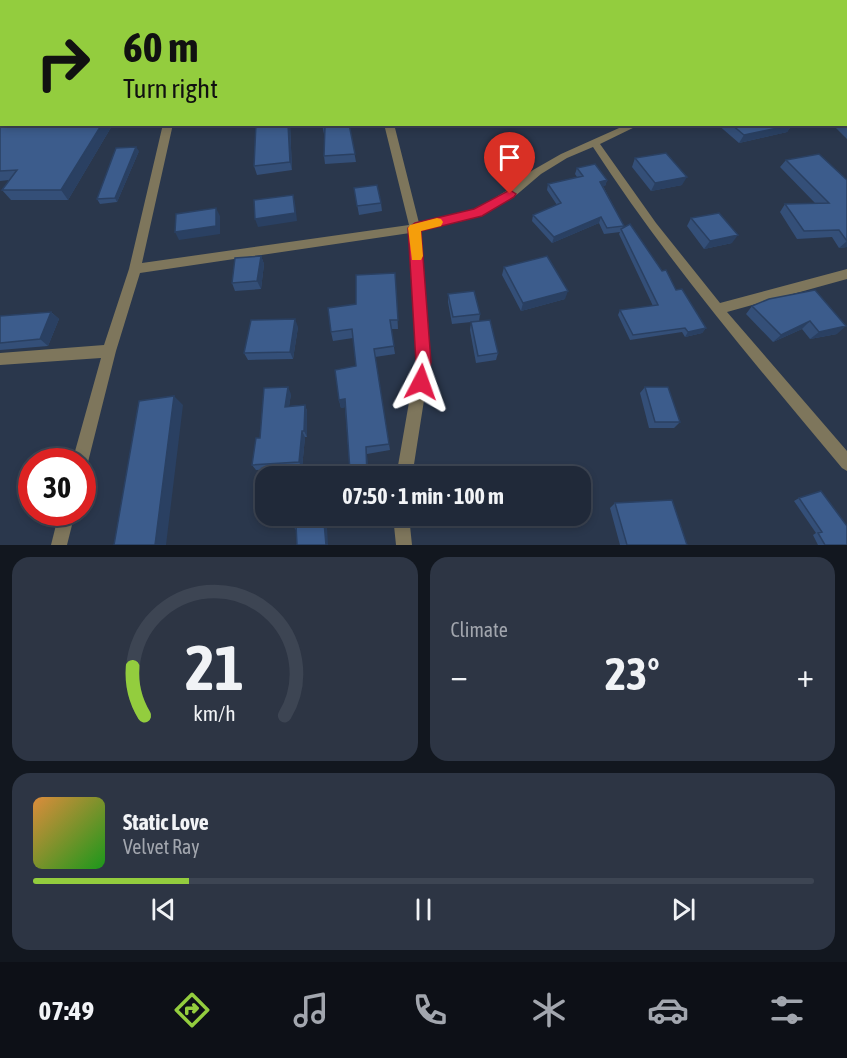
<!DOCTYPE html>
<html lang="en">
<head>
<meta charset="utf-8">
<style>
  :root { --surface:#202939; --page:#2d3544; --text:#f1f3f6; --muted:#a2a6ae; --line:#3d4553; --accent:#93cd3e }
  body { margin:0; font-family:"Asap Condensed",sans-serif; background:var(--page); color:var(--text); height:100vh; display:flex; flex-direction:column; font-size:22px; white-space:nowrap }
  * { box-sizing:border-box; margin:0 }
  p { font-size:20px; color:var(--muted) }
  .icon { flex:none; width:33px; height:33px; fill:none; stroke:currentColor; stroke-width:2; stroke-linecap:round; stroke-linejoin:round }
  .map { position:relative; height:545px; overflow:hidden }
  .sheet { display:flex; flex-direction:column; gap:12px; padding:12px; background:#12171f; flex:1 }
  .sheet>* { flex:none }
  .top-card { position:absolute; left:0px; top:0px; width:848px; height:126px; box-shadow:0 3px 9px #0003,0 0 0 2px var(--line); background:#93cd3e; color:#111; overflow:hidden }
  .speed { position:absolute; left:18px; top:448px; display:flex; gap:12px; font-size:30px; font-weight:700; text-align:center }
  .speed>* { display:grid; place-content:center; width:78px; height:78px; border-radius:50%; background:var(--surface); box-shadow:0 3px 9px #0003,0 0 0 2px var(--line); line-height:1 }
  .speed .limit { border:9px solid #d22; background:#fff; color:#111 }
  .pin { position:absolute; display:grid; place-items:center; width:51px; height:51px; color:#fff; margin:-62px -26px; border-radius:50% 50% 50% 0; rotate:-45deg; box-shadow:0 0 6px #0007 }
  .pin .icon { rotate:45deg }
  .me { position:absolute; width:66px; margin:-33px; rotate:4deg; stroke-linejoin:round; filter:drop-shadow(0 0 4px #0008) }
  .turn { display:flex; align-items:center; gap:21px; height:126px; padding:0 24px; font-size:27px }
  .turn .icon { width:78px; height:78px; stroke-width:2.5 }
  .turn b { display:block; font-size:42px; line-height:51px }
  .big { font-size:45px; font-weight:700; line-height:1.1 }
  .sheet .card { flex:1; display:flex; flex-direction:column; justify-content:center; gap:9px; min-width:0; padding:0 21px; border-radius:18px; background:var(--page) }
  .sheet .dial { align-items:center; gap:0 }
  .dial svg { height:156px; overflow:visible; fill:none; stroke:var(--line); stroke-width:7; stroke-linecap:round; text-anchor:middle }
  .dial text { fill:var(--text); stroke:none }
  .song { display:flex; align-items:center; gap:18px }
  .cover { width:72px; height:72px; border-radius:9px; background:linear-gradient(135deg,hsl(30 70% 55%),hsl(120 70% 35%)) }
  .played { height:6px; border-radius:3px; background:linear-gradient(90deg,var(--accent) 20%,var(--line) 20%) }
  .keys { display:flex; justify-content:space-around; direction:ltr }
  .heat { display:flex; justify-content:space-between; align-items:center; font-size:33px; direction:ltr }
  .sheet .tiles { flex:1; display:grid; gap:12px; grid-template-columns:1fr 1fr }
  .card:last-child { grid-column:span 2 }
  .trip { position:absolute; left:255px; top:466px; width:336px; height:60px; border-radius:18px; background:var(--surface); box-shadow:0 3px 9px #0003,0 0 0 2px var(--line); font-weight:700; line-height:60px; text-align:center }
  .menu { display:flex; height:96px; justify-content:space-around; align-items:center; background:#0d1017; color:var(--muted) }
  .menu .icon { width:42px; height:42px }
  .menu .on { color:var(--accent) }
  .menu b { font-size:27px; color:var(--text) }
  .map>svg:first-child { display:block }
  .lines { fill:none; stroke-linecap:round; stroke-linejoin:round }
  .minor { fill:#7e765c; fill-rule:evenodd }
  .wall { fill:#344f78 }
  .shaded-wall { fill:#2a4062 }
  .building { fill:#3c5c8c; stroke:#2a4062; stroke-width:1.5 }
  .route { fill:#e11d48; stroke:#92132f; stroke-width:1.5 }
  .slow { fill:#f59e0b }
</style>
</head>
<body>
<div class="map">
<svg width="847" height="545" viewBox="0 0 847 545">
  <rect width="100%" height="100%" fill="#2a374c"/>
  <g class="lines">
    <path class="minor" d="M194,0H202V2H194Z
      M403,0H411V2H404Z
      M746,0H755L756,2H748Z
      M846,51H847V56H846Z
      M0,90H2V96H0Z
      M163,124H173L142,263L409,225L384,124H394L419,223L475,210L506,191L533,170L561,154L628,124H641L600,144L656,223L720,303L847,269V279L727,312L847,451V471L842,468C755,364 667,261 593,147L567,158L541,174L514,197L482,216L421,231L430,362L412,477H396L416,362L410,233L140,273L116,351L88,462L85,467L82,469V462H72L101,358L0,365V353L104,345L129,269Z
      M59,513H75L67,545H51Z
      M393,516H409L412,545H396Z"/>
  </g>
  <path class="wall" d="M847,70V139L832,124H846Z
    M0,118L2,124H113L68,200H11L2,190L9,180L0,181Z
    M256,124H290L292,170L257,175L254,166Z
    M322,124H349L356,162L325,164L324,156L325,134H324Z
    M717,124L792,125L787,132L739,143Z
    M139,151L117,202L100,204L97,199Z
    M635,158L682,185L651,191L632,167Z
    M786,160L847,180V247L839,248L832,237L797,239L780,212L785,204L815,203L780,167Z
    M577,168L607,180L605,186H603L624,226V227L662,271L706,328L702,333L685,337L682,332L630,340L618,315L620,310L653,306L619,234L620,232L604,234L599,223L552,243L532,221L533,215L557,205L547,190L548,184L577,177L575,174Z
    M354,188L381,203L382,211L359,215Z
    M691,218L732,243L704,249L687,226Z
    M261,256L264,264L261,289L235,291L232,283Z
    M504,267L565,299L521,311L502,275Z
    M395,273L398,329H391L395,354L375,357L390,450L367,454L368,477H294L350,471L345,407L341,408L339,400L356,366L353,338L333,341L331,332L356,304Z
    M448,294L480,314L479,322L498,353L496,360L476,363L470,330L471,322L452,324L448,302Z
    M769,299L837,334L810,339L802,329L773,342L746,314L752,306Z
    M51,312L59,319L48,346L0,350V316Z
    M298,327L293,359L248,360L244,353Z
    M645,387L680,422L674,428H649L640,393Z
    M291,394L289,406L305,405L307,411V437H305L302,468L256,470L252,465L260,438Z
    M799,498L847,545H818L813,535L816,533L794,501Z
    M615,503L687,545H620L610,508Z
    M292,516H370V522L296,530L292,525Z"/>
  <path class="shaded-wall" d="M2,47V62L0,64V49Z
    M102,124H113L68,200L61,190Z
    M288,124H290V126L292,170L290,162Z
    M792,125L787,132L739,143L744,135Z
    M136,147L139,151L117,202L115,198Z
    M687,177L682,185L651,191L655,183Z
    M607,180L605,186L598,187L600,182Z
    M293,195L295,203L297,221L258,227L255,219Z
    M216,208L220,216V234L179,240L175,232Z
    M601,217L599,223L552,243L554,237Z
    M738,235L732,243L704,249L710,241Z
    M847,241V247L839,248Z
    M261,256L264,264L261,289L257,281Z
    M568,291L565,299L521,311L523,303Z
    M51,312L59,319L48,346L40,339Z
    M295,319L298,327L293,359L290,352Z
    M810,321L802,329L773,342L781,335Z
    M846,326L837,334L810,339L819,332Z
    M706,328L702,333L685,337L688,332Z
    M288,387L291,394L288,413L285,407Z
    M174,396L183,405L166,545H155Z
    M345,399L347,407L341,408L339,400Z
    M305,405L307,411V437L304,431Z
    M302,431L305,437L302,468L299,462Z
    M366,447L367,454L368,477H367Z
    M324,522L327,527L328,545H326Z"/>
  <path class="building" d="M301,0H384V1L391,2H301Z
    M463,0H512V1L505,2H464Z
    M846,70H847V125L846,124Z
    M0,118H2V124H102L61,190H2L17,170L0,171Z
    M256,124H288L290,162L254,166Z
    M322,124H349L355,154L324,156L325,126H322Z
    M731,124H792V125L744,135Z
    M136,147L115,198L97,199L116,148Z
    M666,153L687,177L655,183L635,158Z
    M819,154L847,180V241L839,230L804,231L785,204L829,203L786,160Z
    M595,164L607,180L600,182L624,226L607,228L601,217L554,237L533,215L561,203L548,184L583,176L577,168Z
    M377,185L381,203L357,206L354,188Z
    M293,195L295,213L255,219L254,200Z
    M216,208V226L175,232L176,214Z
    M719,213L738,235L710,241L691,218Z
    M630,224L662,271L666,270L676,290L682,289L706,328L688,332L685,328L633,335L620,310L658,305L621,229Z
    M261,256L257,281L232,283L235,258Z
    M547,256L568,291L523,303L504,267Z
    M395,273L398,320H390L394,346L374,349L389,444L366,447L367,477H294L350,471L345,399L339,400L335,370L356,366L352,329L331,332L328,308L356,304V275Z
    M815,290L846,326L819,332L810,321L781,335L752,306L769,299Z
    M474,291L480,314L453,317L448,294Z
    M51,312L40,339L0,343V316Z
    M295,319L290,352L244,353L251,320Z
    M490,320L498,353L478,356L471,322Z
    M288,387L285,407L305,405L304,431H302L299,462L252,465L256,438H260L264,388Z
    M645,387H668L680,422H655Z
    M174,396L155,545H114L139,401Z
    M821,491L847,526V545H825L818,533L822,532L799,498Z
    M672,500L687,545H627L615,503Z
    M292,516H369V517L324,522L326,545H297L296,525H292Z"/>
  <path class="route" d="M510,190L516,194L514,197L482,216L421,231L431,362L426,388L421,390L415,388L413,382L416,362L408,228L415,223L474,209Z"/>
  <path class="slow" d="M437,218L441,219L443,222L441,226L421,231L423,256L421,260H412L408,228L410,225Z"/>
</svg>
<div class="speed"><div class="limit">30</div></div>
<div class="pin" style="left:510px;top:194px;background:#d93025"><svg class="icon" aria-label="arrive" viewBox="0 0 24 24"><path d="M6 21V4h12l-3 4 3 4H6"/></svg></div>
<svg class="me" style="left:421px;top:382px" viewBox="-20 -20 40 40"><path d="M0-17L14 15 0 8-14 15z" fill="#e11d48" stroke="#fff" stroke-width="4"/></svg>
<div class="trip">07:50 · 1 min · 100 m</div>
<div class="top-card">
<div class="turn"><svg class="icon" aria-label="right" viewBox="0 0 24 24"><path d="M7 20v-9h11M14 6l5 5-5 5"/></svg><div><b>60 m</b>Turn right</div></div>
</div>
</div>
<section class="sheet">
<div class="tiles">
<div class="card dial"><svg viewBox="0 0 100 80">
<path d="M14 69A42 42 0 1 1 86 69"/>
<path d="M14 69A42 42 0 0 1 8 44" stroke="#93cd3e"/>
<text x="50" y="56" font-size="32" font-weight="700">21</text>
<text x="50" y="72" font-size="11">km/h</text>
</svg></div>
<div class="card"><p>Climate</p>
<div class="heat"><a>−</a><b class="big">23°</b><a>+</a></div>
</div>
<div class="card">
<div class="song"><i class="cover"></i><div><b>Static Love</b><p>Velvet Ray</p></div></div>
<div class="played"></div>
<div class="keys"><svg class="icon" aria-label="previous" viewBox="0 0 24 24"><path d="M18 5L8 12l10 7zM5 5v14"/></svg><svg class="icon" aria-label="pause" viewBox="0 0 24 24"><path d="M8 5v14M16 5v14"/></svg><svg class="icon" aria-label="next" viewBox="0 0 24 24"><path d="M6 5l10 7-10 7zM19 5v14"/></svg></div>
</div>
</div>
</section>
<nav class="menu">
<b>07:49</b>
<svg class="icon on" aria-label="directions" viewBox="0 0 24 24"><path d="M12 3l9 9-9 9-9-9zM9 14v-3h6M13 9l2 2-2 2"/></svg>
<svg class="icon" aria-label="music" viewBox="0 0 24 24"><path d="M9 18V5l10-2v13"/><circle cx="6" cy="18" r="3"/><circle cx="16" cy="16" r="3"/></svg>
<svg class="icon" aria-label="phone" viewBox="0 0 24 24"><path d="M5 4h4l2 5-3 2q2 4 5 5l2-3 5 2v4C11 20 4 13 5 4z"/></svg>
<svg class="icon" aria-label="climate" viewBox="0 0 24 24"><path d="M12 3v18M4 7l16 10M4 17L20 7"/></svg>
<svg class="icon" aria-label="car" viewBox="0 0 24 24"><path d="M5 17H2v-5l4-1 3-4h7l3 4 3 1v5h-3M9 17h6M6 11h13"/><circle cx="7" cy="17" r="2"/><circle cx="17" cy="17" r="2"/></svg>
<svg class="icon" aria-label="filters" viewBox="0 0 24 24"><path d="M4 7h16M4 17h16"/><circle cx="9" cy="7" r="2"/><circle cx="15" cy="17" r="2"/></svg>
</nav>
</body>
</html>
